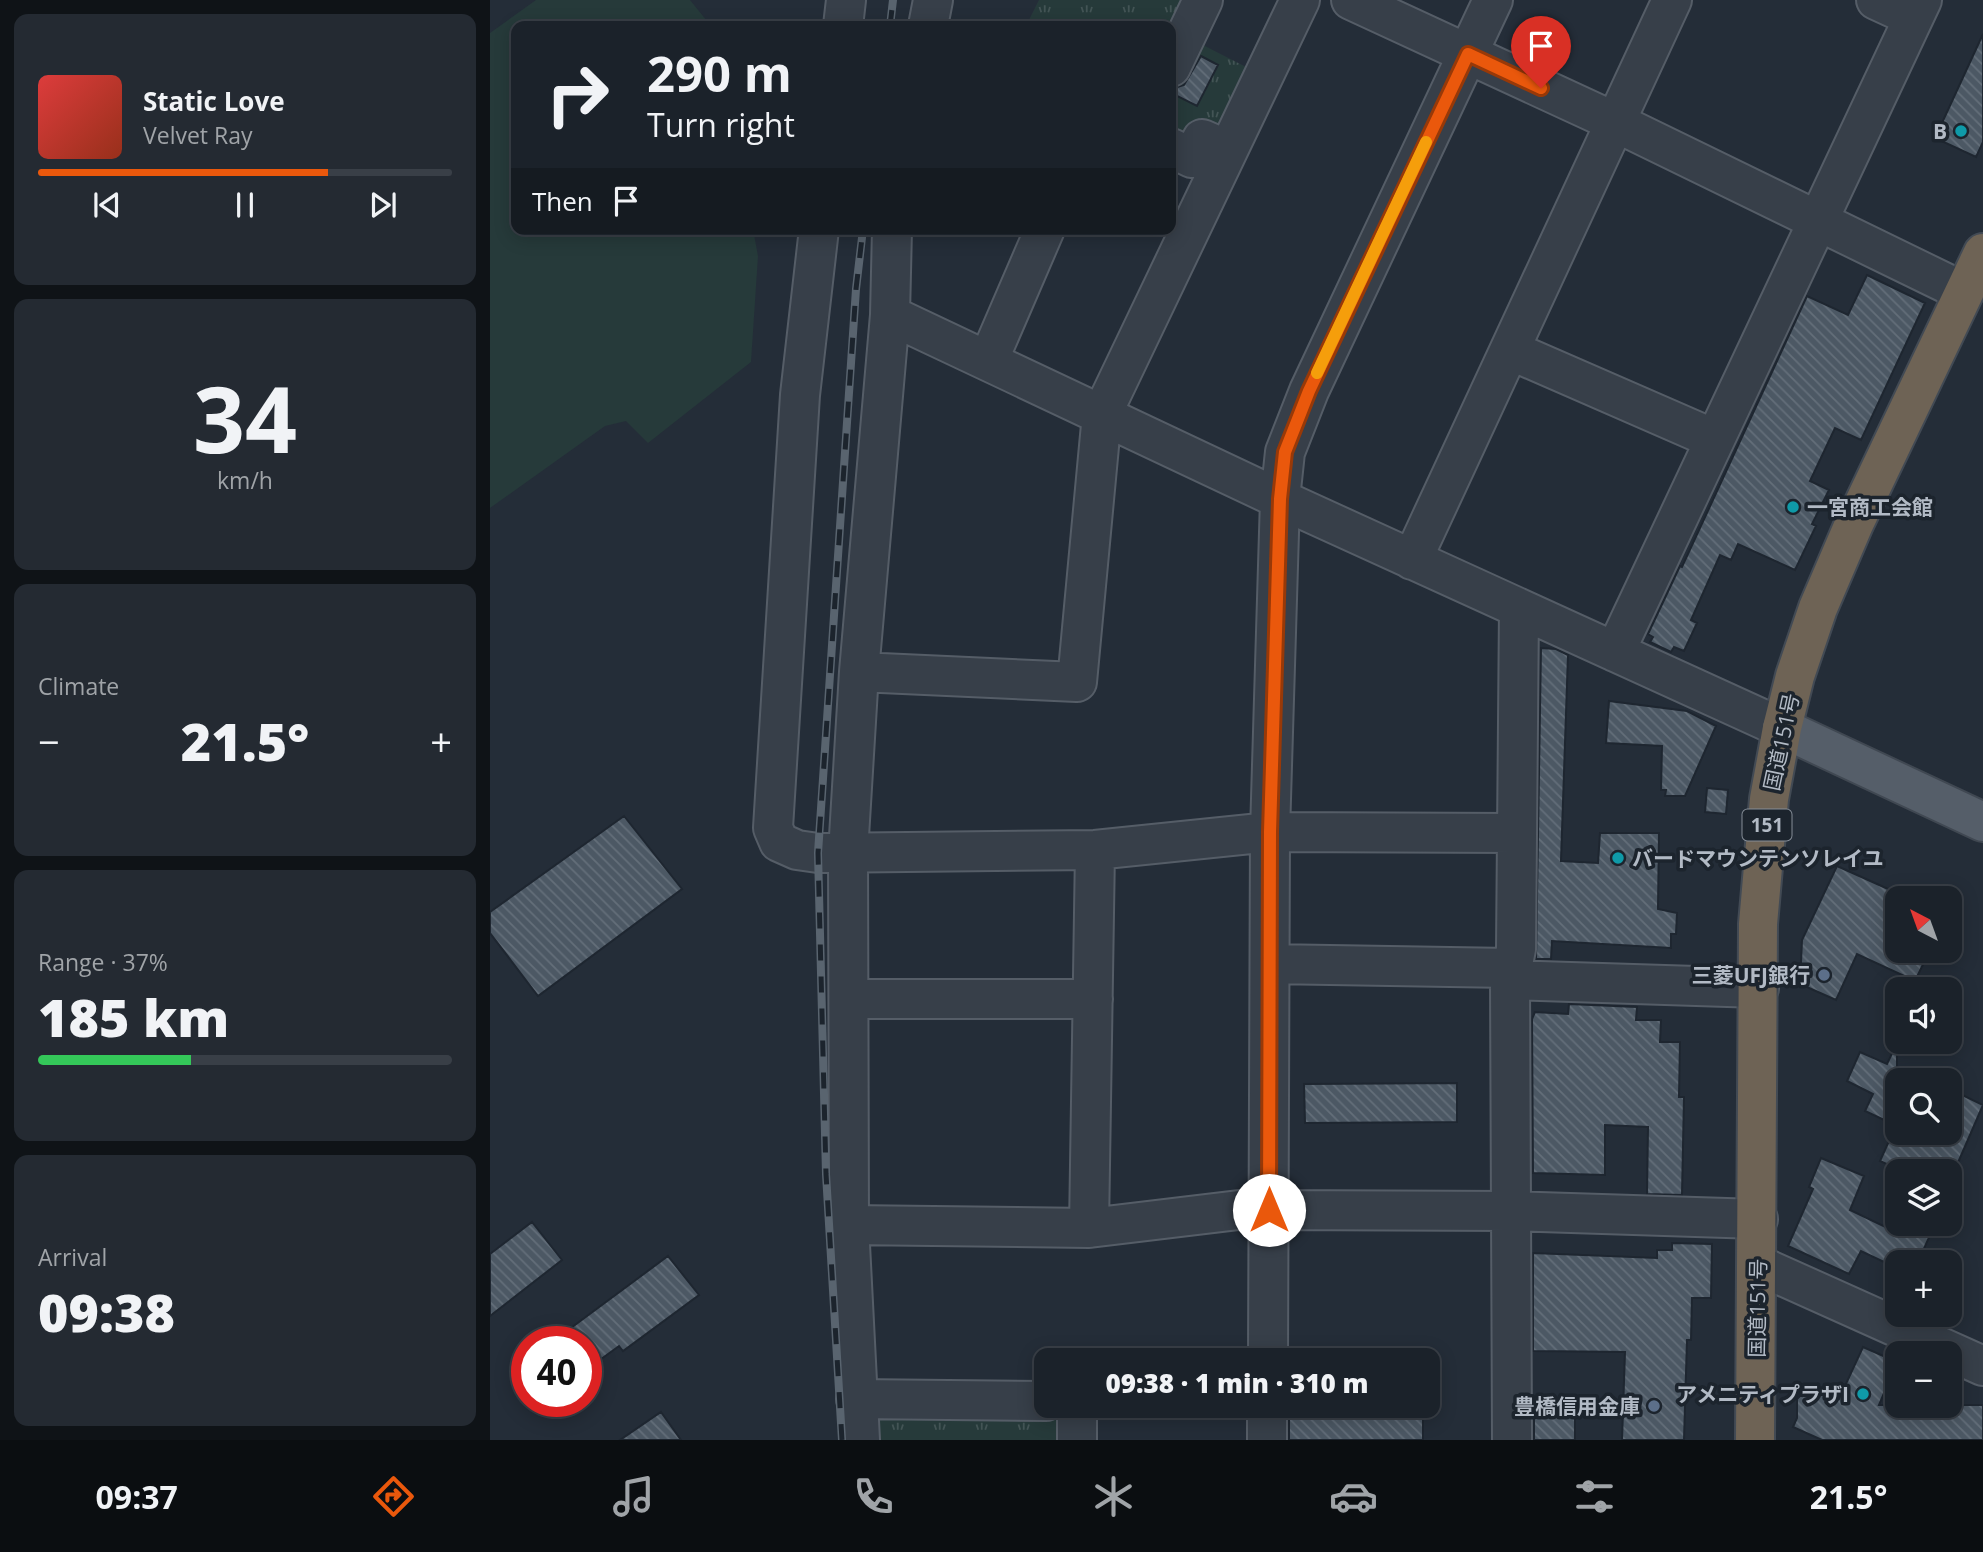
<!DOCTYPE html>
<html lang="en">
<head>
<meta charset="utf-8">
<style>
  :root { --surface:#1b222a; --page:#242a32; --text:#f1f3f6; --muted:#a0a4a8; --line:#393f47; --accent:#ea580c }
  body { margin:0; font-family:"Open Sans","Noto Sans JP",sans-serif; background:var(--page); color:var(--text); height:100vh; display:flex; flex-direction:column; font-size:26px; white-space:nowrap }
  * { box-sizing:border-box; margin:0 }
  p { font-size:23px; color:var(--muted) }
  .icon { flex:none; width:38px; height:38px; fill:none; stroke:currentColor; stroke-width:2; stroke-linecap:round; stroke-linejoin:round }
  .map { position:relative; flex:1; overflow:hidden }
  .drawer { display:flex; flex-direction:column; gap:14px; padding:14px; background:#0f1317; width:490px }
  .drawer>* { flex:none }
  .banner { position:absolute; left:21px; top:21px; width:665px; height:214px; border-radius:14px; box-shadow:0 4px 18px #0003,0 0 0 2px var(--line); background:#1b222a; color:var(--text); overflow:hidden }
  .needle { width:46px; rotate:319deg }
  .controls { position:absolute; left:1395px; top:886px; display:grid; gap:14px }
  .controls a { display:grid; place-items:center; width:77px; height:77px; border-radius:14px; background:var(--surface); box-shadow:0 4px 18px #0003,0 0 0 2px var(--line); font-size:35px }
  .speed { position:absolute; left:21px; top:1326px; display:flex; gap:14px; font-size:35px; font-weight:700; text-align:center }
  .speed>* { display:grid; place-content:center; width:91px; height:91px; border-radius:50%; background:var(--surface); box-shadow:0 4px 18px #0003,0 0 0 2px var(--line); line-height:1 }
  .speed .limit { border:10px solid #d22; background:#fff; color:#111 }
  .pin { position:absolute; display:grid; place-items:center; width:60px; height:60px; color:#fff; margin:-72px -30px; border-radius:50% 50% 50% 0; rotate:-45deg; box-shadow:0 0 7px #0007 }
  .pin .icon { rotate:45deg }
  .me { position:absolute; width:77px; margin:-38px; rotate:0deg; stroke-linejoin:round; filter:drop-shadow(0 0 5px #0008) }
  .turn { display:flex; align-items:center; gap:24px; height:147px; padding:0 21px; font-size:32px }
  .turn .icon { width:91px; height:91px; stroke-width:2.5 }
  .turn b { display:block; font-size:49px; line-height:60px }
  .then { display:flex; align-items:center; height:66px; padding:0 21px; background:#0003; gap:14px; font-size:26px }
  .big { font-size:52px; font-weight:800; line-height:1.1 }
  .drawer .card { flex:1; display:flex; flex-direction:column; justify-content:center; gap:10px; min-width:0; padding:0 24px; border-radius:14px; background:var(--page) }
  .drawer .dial { align-items:center; gap:0 }
  .dial b { font-size:91px; line-height:1 }
  .song { display:flex; align-items:center; gap:21px }
  .cover { width:84px; height:84px; border-radius:10px; background:linear-gradient(135deg,hsl(0 70% 55%),hsl(10 70% 35%)) }
  .played { height:7px; border-radius:4px; background:linear-gradient(90deg,var(--accent) 70%,var(--line) 70%) }
  .keys { display:flex; justify-content:space-around; direction:ltr }
  .heat { display:flex; justify-content:space-between; align-items:center; font-size:38px; direction:ltr }
  .charge { height:10px; border-radius:5px; background:linear-gradient(90deg,#34c759 37%,var(--line) 0) }
  .trip { position:absolute; left:544px; top:1348px; width:406px; height:70px; border-radius:14px; background:var(--surface); box-shadow:0 4px 18px #0003,0 0 0 2px var(--line); font-weight:800; line-height:70px; text-align:center }
  .menu { display:flex; height:112px; justify-content:space-around; align-items:center; background:#0b0e11; color:var(--muted) }
  .menu .icon { width:49px; height:49px }
  .menu .on { color:var(--accent) }
  .menu b { font-size:32px; color:var(--text) }
  main { display:flex; flex:1; min-height:0 }
  .map>svg:first-child { display:block }
  .park { fill:url(#park-tufts) }
  .garden { fill:#263a3a }
  .building { fill:url(#building-back-hatch); stroke:#1e2630; stroke-width:2 }
  .lines { fill:none; stroke-linecap:round; stroke-linejoin:round }
  .minor-casing { stroke:#555d67; stroke-width:42 }
  .major-casing { stroke:#404852; stroke-width:42 }
  .highway-casing { stroke:#424a54; stroke-width:42 }
  .minor { stroke:#373f49; stroke-width:38 }
  .major { stroke:#555e69; stroke-width:38 }
  .highway { stroke:#6e6355; stroke-width:38 }
  .rail-casing { stroke:#59646f; stroke-width:8 }
  .rail { stroke:#1c242d; stroke-width:5; stroke-dasharray:16; stroke-linecap:butt }
  .route-casing { stroke:#983908; stroke-width:18 }
  .route { stroke:#ea580c; stroke-width:12 }
  .slow { stroke:#f59e0b; stroke-width:12 }
  .culture-dot { fill:#0f9aa8; stroke:#1c242d; stroke-width:2.5 }
  .service-dot { fill:#5c6f8a; stroke:#1c242d; stroke-width:2.5 }
  .labels { text-anchor:middle; dominant-baseline:central; stroke-width:7; stroke-linejoin:round; paint-order:stroke }
  .shield { fill:#1c242d; stroke:#858d97; stroke-width:2 }
  .shield-label { font-size:19px; font-weight:bold; fill:#b2bac5 }
  .poi-label { font-size:21px; font-weight:bold; fill:#b2bac5; stroke:#1c242d; text-anchor:end }
  .street-label { font-size:21px; fill:#b2bac5; stroke:#1c242d }
</style>
</head>
<body>
<main>
<section class="drawer">
<div class="card">
<div class="song"><i class="cover"></i><div><b>Static Love</b><p>Velvet Ray</p></div></div>
<div class="played"></div>
<div class="keys"><svg class="icon" aria-label="previous" viewBox="0 0 24 24"><path d="M18 5L8 12l10 7zM5 5v14"/></svg><svg class="icon" aria-label="pause" viewBox="0 0 24 24"><path d="M8 5v14M16 5v14"/></svg><svg class="icon" aria-label="next" viewBox="0 0 24 24"><path d="M6 5l10 7-10 7zM19 5v14"/></svg></div>
</div>
<div class="card dial"><b>34</b><p>km/h</p></div>
<div class="card"><p>Climate</p>
<div class="heat"><a>−</a><b class="big">21.5°</b><a>+</a></div>
</div>
<div class="card"><p>Range · 37%</p><b class="big">185 km</b><div class="charge"></div></div>
<div class="card"><p>Arrival</p><b class="big">09:38</b></div>
</section>
<div class="map">
<svg width="1493" height="1440" viewBox="0 0 1493 1440">
  <defs>
    <pattern id="park-tufts" width="24" height="20" patternUnits="userSpaceOnUse" patternTransform="scale(1.75)"><rect width="24" height="20" fill="#263a3a"/><path d="M3 7l-1-3M5 7V3M7 7l1-3M15 17l-1-3M17 17v-4M19 17l1-3" fill="none" stroke="#435455"/></pattern>
    <pattern id="building-back-hatch" width="6" height="6" patternUnits="userSpaceOnUse" patternTransform="scale(1.75)"><rect width="6" height="6" fill="#4c5864"/><path d="M-1 5l2 2M0 0l6 6M5-1l2 2" fill="none" stroke="#636e79"/></pattern>
  </defs>
  <rect width="100%" height="100%" fill="#242d38"/>
  <path class="park" d="M549,0H723L703,40L760,69L708,174L681,162V26H536Z
    M388,1413L568,1415L577,1440H381Z"/>
  <path class="garden" d="M46,0H200L221,26H26V229H263L268,256L261,362L158,443L136,421L115,426L0,508V33Z"/>
  <path class="building" d="M1493,34V142L1486,157L1445,138Z
    M711,56L728,65L707,106L681,93V89L694,85Z
    M1377,275L1435,303L1371,440L1345,428L1320,481L1339,490L1322,524L1326,526L1305,570L1248,544L1241,560L1230,555L1201,620L1207,623L1194,651L1184,647L1181,652L1160,642L1163,637L1158,634L1190,566L1192,567L1317,296L1358,315Z
    M1051,648L1066,649L1078,655L1071,861L1108,863L1110,833H1169L1168,909L1187,913L1186,934H1181V948L1062,941L1061,959H1046Z
    M1119,701L1197,711L1226,726L1195,796H1175L1176,790H1171L1172,746L1116,743Z
    M1217,788L1238,790L1236,814L1215,812Z
    M134,816L192,889L48,996L0,933V912Z
    M1347,866L1407,893V950H1440L1425,981L1367,954L1346,1000L1310,984L1312,940Z
    M1079,1004L1147,1007L1146,1020H1171L1170,1042H1190L1189,1097H1194L1192,1195L1157,1194L1158,1127L1115,1125V1175L1043,1173L1042,1019L1045,1012L1078,1014Z
    M1407,1043V1126L1375,1111L1383,1094L1357,1081L1370,1052L1397,1064Z
    M967,1083V1122L815,1123L814,1084Z
    M1460,1089L1493,1105L1460,1181V1171H1412L1390,1161L1403,1132H1460Z
    M1331,1158L1374,1176L1360,1210L1414,1236L1420,1223L1441,1233L1428,1262H1394L1371,1251L1359,1274L1298,1246L1323,1189L1319,1187Z
    M42,1222L72,1260L0,1316V1254Z
    M1182,1243L1222,1244L1221,1298H1202L1201,1340H1197L1194,1440H1132L1135,1352L1043,1351V1253L1167,1258V1250H1182Z
    M178,1256L209,1295L133,1351L129,1346L96,1370V1342H62Z
    M1373,1347L1407,1362L1389,1405H1493V1440H1332L1303,1427L1307,1418V1399L1320,1386L1349,1399Z
    M1044,1403L1085,1404V1440H1044Z
    M799,1411L933,1413V1440H799Z
    M171,1412L191,1440H130Z"/>
  <g class="lines">
    <g class="minor-casing">
      <path id="minor" d="M861,0L1125,122L1474,292
        M1386,0L1423,17
        M353,26L356,0
        M438,26L443,0
        M681,67L713,0
        M681,148L702,158L712,139L737,150
        M329,229L310,395L283,828L289,842L307,850L328,853L605,850L780,832L1026,833
        M400,315L790,499L1292,728
        M1020,350L1224,439
        M498,361L555,229
        M922,560L1182,0
        M1125,652L1432,0
        M369,672L587,682L612,414L810,0
        M780,964L1020,968
        M1020,980L1269,988
        M359,999H603
        M359,1225L599,1228L749,1210L1021,1211L1268,1219
        M599,1228L605,850
        M1268,1265L1493,1366
        M778,1360L780,832L790,499L795,452L819,391L1003,0
        M366,1399L556,1401
        M370,1440L359,1225L358,853L369,672L400,315L402,229
        M587,1440V1405
        M777,1440V1405
        M1022,1440L1020,980L1026,949L1029,608"/>
    </g>
    <g class="major-casing">
      <path id="major" d="M1292,728L1493,822"/>
    </g>
    <g class="highway-casing">
      <path id="highway" d="M1265,1440L1268,924L1279,799L1292,728L1305,676L1328,608L1364,524L1493,253"/>
    </g>
    <use href="#minor" class="minor"/>
    <use href="#major" class="major"/>
    <use href="#highway" class="highway"/>
    <g class="rail-casing">
      <path id="rail" d="M400,26L403,0
        M352,1440L336,1174L328,853L366,289L373,229"/>
    </g>
    <use href="#rail" class="rail"/>
  </g>
  <g class="lines">
    <g class="route-casing">
      <path id="route" d="M779,1210L780,832L790,499L795,452L819,391L978,54L1051,88"/>
    </g>
    <use href="#route" class="route"/>
    <path class="slow" d="M827,373L936,142"/>
  </g>
  <g class="culture-dot">
    <circle cx="1471" cy="131" r="7"/>
    <circle cx="1303" cy="507" r="7"/>
    <circle cx="1128" cy="858" r="7"/>
    <circle cx="1373" cy="1394" r="7"/>
  </g>
  <g class="service-dot">
    <circle cx="1334" cy="975" r="7"/>
    <circle cx="1164" cy="1406" r="7"/>
  </g>
  <g class="labels">
    <rect class="shield" x="1252.5" y="809.5" width="49" height="31" rx="5"/>
    <g class="shield-label">
      <text x="1277" y="825">151</text>
    </g>
    <g class="poi-label">
      <text x="1457" y="131">B</text>
      <text x="1317" y="507" text-anchor="start">一宮商工会館</text>
      <text x="1142" y="858" text-anchor="start">バードマウンテンソレイユ</text>
      <text x="1320" y="975">三菱UFJ銀行</text>
      <text x="1359" y="1394">アメニティプラザI</text>
      <text x="1150" y="1406">豊橋信用金庫</text>
    </g>
    <g class="street-label">
      <text transform="translate(1291 742) rotate(-78)">国道151号</text>
      <text transform="translate(1267 1308) rotate(-89)">国道151号</text>
    </g>
  </g>
</svg>
<div class="controls">
<a><svg class="needle" viewBox="-14 -14 28 28"><path d="M0-13l5 13h-10z" fill="#e53935"/><path d="M0 13l5-13h-10z" fill="#a0a4a8"/></svg></a>
<a><svg class="icon" aria-label="sound" viewBox="0 0 24 24"><path d="M4 9h4l5-4v14l-5-4H4zM17 9q2 3 0 6"/></svg></a>
<a><svg class="icon" aria-label="search" viewBox="0 0 24 24"><circle cx="10" cy="10" r="6"/><path d="M15 15l6 6"/></svg></a>
<a><svg class="icon" aria-label="layers" viewBox="0 0 24 24"><path d="M12 4l9 5-9 5-9-5zM3 14l9 5 9-5"/></svg></a>
<a>+</a>
<a>−</a>
</div>
<div class="speed"><div class="limit">40</div></div>
<div class="pin" style="left:1051px;top:88px;background:#d93025"><svg class="icon" aria-label="arrive" viewBox="0 0 24 24"><path d="M6 21V4h12l-3 4 3 4H6"/></svg></div>
<svg class="me" style="left:779px;top:1210px" viewBox="-20 -20 40 40"><circle r="19" fill="#fff"/><path d="M0-13L10 11 0 6-10 11z" fill="#ea580c"/></svg>
<div class="trip">09:38 · 1 min · 310 m</div>
<div class="banner">
<div class="turn"><svg class="icon" aria-label="right" viewBox="0 0 24 24"><path d="M7 20v-9h11M14 6l5 5-5 5"/></svg><div><b>290 m</b>Turn right</div></div>
<div class="then">Then<svg class="icon" aria-label="arrive" viewBox="0 0 24 24"><path d="M6 21V4h12l-3 4 3 4H6"/></svg></div>
</div>
</div>
</main>
<nav class="menu">
<b>09:37</b>
<svg class="icon on" aria-label="directions" viewBox="0 0 24 24"><path d="M12 3l9 9-9 9-9-9zM9 14v-3h6M13 9l2 2-2 2"/></svg>
<svg class="icon" aria-label="music" viewBox="0 0 24 24"><path d="M9 18V5l10-2v13"/><circle cx="6" cy="18" r="3"/><circle cx="16" cy="16" r="3"/></svg>
<svg class="icon" aria-label="phone" viewBox="0 0 24 24"><path d="M5 4h4l2 5-3 2q2 4 5 5l2-3 5 2v4C11 20 4 13 5 4z"/></svg>
<svg class="icon" aria-label="climate" viewBox="0 0 24 24"><path d="M12 3v18M4 7l16 10M4 17L20 7"/></svg>
<svg class="icon" aria-label="car" viewBox="0 0 24 24"><path d="M5 17H2v-5l4-1 3-4h7l3 4 3 1v5h-3M9 17h6M6 11h13"/><circle cx="7" cy="17" r="2"/><circle cx="17" cy="17" r="2"/></svg>
<svg class="icon" aria-label="filters" viewBox="0 0 24 24"><path d="M4 7h16M4 17h16"/><circle cx="9" cy="7" r="2"/><circle cx="15" cy="17" r="2"/></svg>
<b>21.5°</b>
</nav>
</body>
</html>
